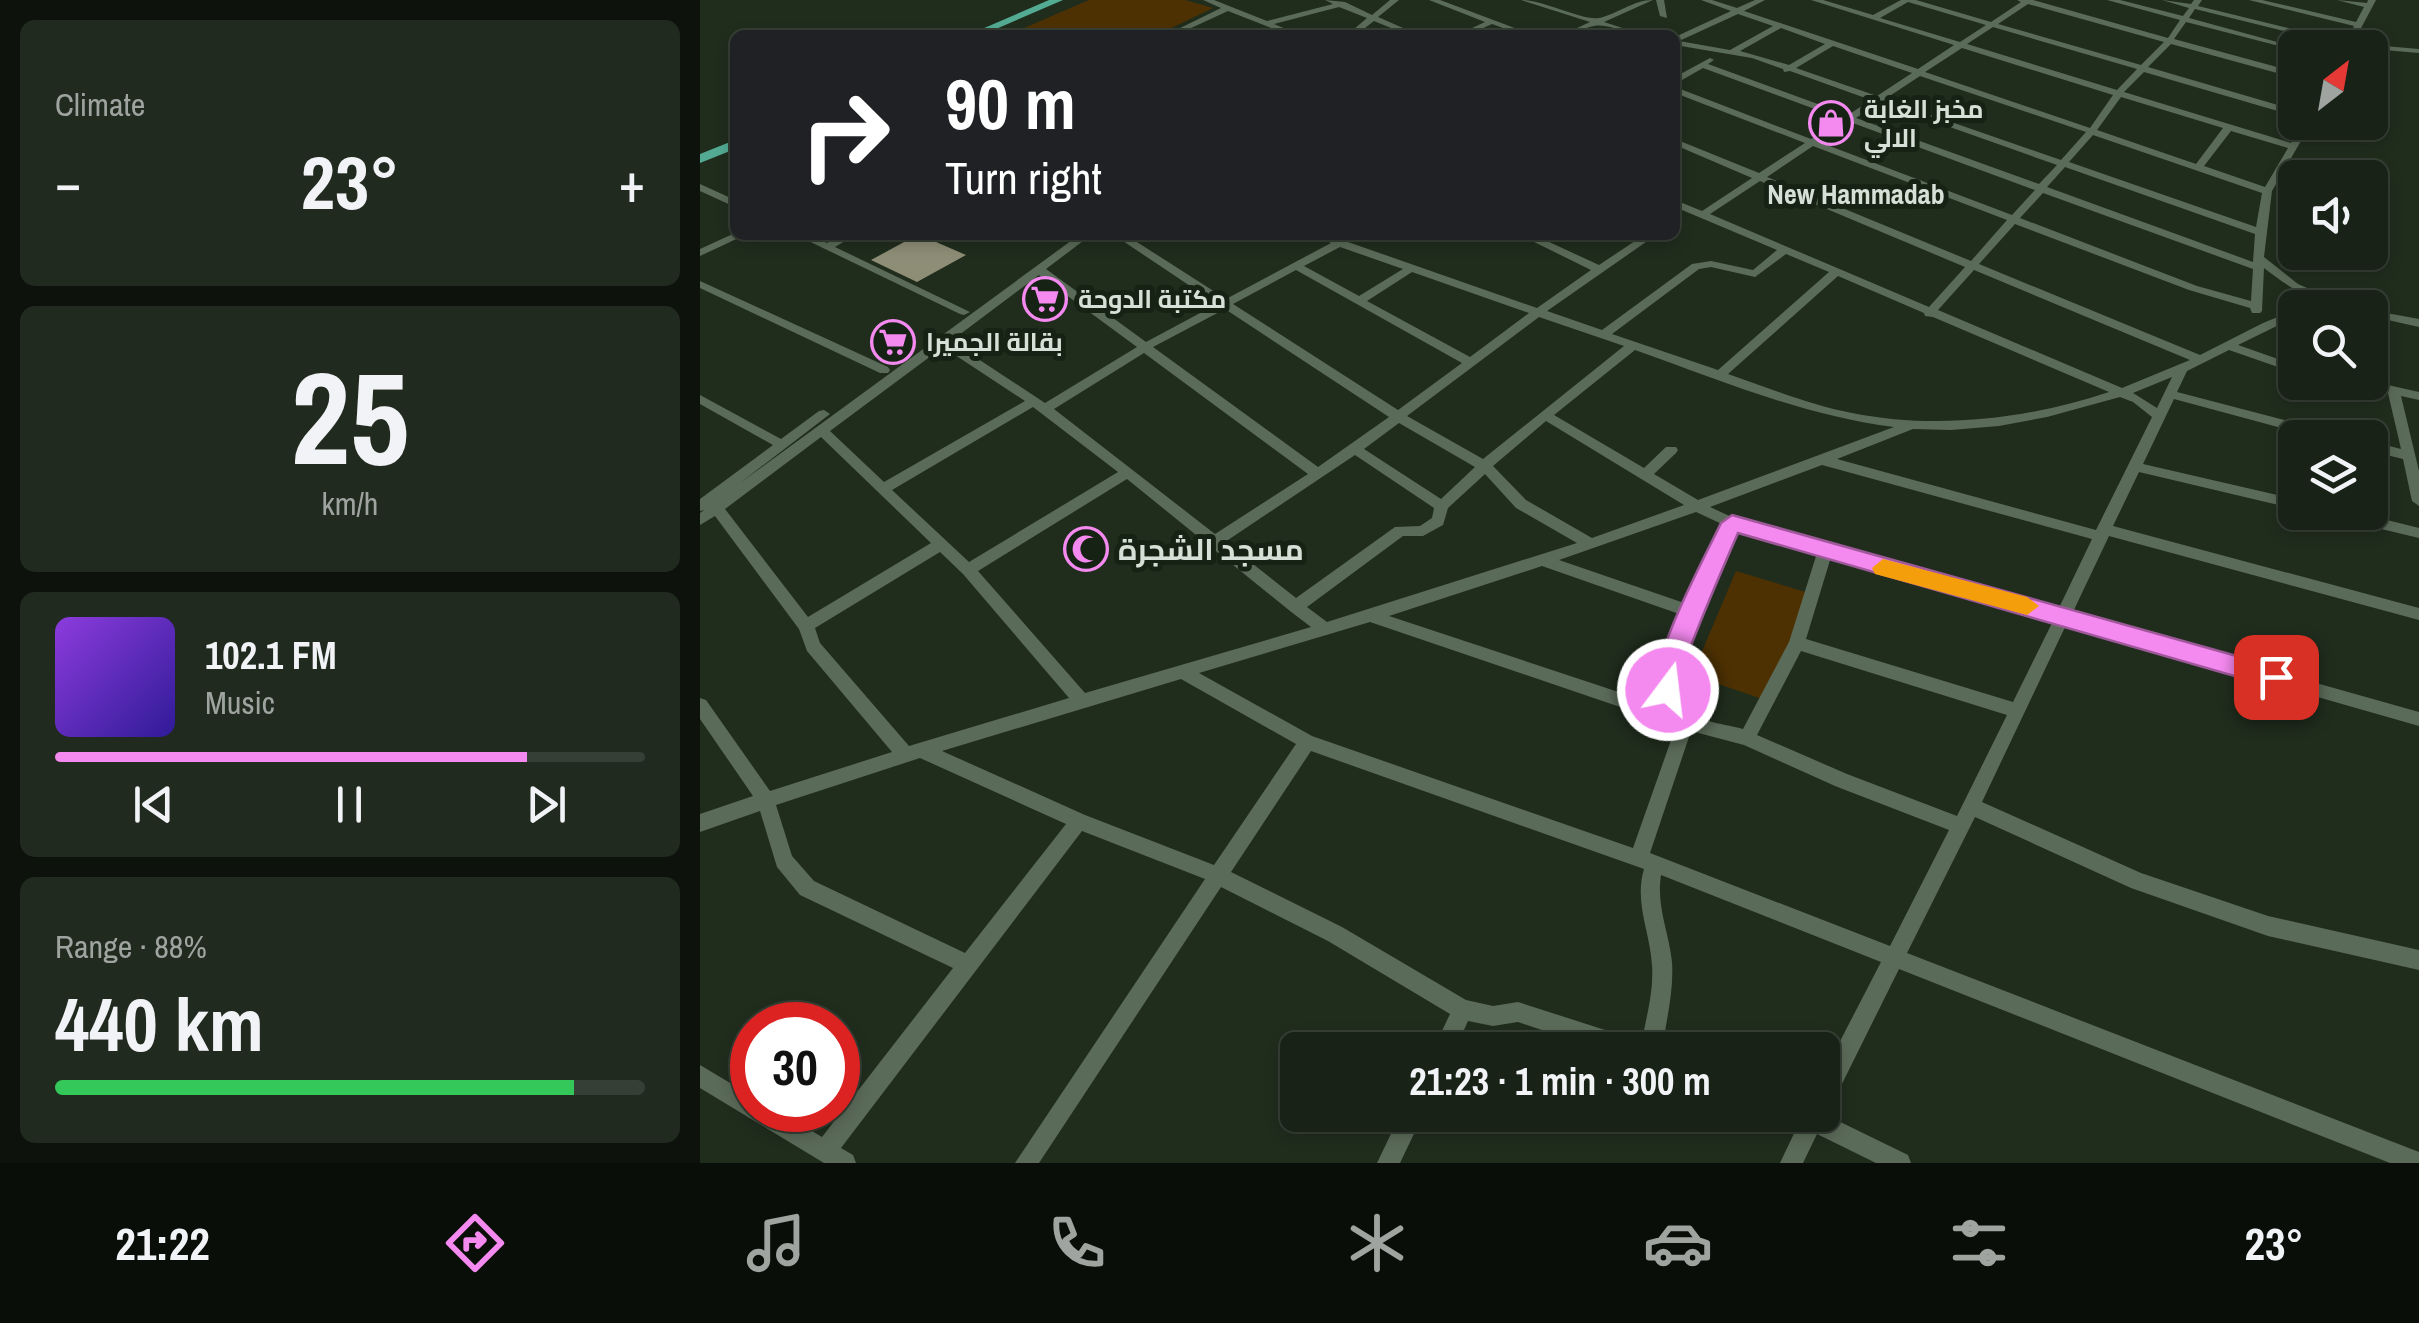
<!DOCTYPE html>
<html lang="en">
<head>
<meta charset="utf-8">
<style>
  :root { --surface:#182216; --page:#212a1f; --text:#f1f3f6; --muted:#9fa4a1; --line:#363f35; --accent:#f489ef }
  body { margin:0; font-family:"Archivo Narrow",Cairo,sans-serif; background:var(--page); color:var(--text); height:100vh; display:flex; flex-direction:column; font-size:38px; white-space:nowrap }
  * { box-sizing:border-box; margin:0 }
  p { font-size:32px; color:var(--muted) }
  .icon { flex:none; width:55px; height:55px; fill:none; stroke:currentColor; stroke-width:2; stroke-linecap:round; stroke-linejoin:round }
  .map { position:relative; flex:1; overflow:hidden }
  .details { display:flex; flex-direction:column; gap:20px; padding:20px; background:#0d130c; width:700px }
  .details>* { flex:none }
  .banner { position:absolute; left:30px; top:30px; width:950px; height:210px; border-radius:15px; box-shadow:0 5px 15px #0003,0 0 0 2px var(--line); background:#202124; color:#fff; overflow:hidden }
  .needle { width:65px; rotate:31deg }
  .fabs { position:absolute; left:1578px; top:30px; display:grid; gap:20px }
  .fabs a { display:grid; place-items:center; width:110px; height:110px; border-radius:15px; background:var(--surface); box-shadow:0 5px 15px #0003,0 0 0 2px var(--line); font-size:50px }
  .speed { position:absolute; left:30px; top:1002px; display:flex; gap:20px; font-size:50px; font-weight:700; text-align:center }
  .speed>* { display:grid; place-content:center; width:130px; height:130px; border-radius:50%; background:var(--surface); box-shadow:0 5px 15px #0003,0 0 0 2px var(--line); line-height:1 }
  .speed .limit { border:15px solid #d22; background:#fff; color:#111 }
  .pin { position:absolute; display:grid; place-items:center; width:85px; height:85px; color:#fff; margin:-42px; border-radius:20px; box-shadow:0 5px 15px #0006 }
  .me { position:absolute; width:110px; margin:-55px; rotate:15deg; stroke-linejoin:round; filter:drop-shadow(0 0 8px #0008) }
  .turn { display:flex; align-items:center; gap:35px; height:210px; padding:0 50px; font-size:45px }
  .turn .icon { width:130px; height:130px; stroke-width:2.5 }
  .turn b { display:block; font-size:70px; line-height:85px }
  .big { font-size:75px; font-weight:800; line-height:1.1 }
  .details .tile { flex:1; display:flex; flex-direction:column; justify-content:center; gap:15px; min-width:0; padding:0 35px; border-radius:15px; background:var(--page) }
  .details .dial { align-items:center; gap:0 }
  .dial b { font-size:130px; line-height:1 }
  .song { display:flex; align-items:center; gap:30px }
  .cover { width:120px; height:120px; border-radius:15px; background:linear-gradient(135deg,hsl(270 70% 55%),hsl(250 70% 35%)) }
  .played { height:10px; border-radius:5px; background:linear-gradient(90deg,var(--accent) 80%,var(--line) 80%) }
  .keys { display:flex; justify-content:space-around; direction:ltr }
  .heat { display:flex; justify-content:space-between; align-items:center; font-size:55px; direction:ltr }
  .charge { height:15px; border-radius:8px; background:linear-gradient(90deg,#34c759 88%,var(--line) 0) }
  .trip { position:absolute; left:580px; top:1032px; width:560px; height:100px; border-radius:15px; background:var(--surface); box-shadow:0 5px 15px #0003,0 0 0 2px var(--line); font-weight:800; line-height:100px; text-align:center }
  .tab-bar { display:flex; height:160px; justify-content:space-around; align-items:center; background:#0a0e09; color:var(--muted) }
  .tab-bar .icon { width:70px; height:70px }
  .tab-bar .selected { color:var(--accent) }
  .tab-bar b { font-size:45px; color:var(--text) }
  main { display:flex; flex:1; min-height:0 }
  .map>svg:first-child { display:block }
  .green { fill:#4e3102 }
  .building { fill:#8e8e77 }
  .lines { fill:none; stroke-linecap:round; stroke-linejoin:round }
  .minor { fill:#5b6b59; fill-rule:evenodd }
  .major { fill:#53ab93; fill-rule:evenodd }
  .route { fill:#f489ef; stroke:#9f599b; stroke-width:2.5 }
  .slow { fill:#f59e0b }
  .labels { text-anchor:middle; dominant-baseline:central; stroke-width:10; stroke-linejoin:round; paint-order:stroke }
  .far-poi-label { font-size:25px; font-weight:bold; fill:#d7e0d6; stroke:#162314; text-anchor:start }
  .far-neighbourhood-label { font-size:28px; font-weight:bold; fill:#d7e0d6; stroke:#162314 }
  .poi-label { font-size:30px; font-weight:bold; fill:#d7e0d6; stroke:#162314; text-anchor:start }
</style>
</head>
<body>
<main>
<section class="details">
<div class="tile"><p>Climate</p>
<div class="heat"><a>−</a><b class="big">23°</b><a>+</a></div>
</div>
<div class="tile dial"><b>25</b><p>km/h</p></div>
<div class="tile">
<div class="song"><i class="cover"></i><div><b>102.1 FM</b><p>Music</p></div></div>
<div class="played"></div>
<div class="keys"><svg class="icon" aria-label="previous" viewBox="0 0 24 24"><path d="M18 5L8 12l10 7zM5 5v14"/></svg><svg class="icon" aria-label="pause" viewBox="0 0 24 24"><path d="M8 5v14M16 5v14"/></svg><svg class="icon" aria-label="next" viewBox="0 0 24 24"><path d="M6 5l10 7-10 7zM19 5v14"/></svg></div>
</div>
<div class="tile"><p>Range · 88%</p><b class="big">440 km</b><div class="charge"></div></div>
</section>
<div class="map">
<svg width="1719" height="1163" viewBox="0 0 1719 1163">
  <rect width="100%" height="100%" fill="#202d1d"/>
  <path class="green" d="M389,0H485L513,8L457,35H308Z
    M1036,571L1109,593L1074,703L992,675Z"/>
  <path class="building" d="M217,235H220L266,255L217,282L171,260Z"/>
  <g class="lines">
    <path class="minor" d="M503,0H514L567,21L633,4L625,0L645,2L672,15L690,0H699L678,17L719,35H708L674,21L656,35H647L667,18L639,7L574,24L600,35H589L528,11L476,35H466L521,8Z
      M729,0H740L833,35H822L792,24L768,35H757L785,22Z
      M821,0C844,0 882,21 899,18C918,14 933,0 953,0L904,22L944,35C928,35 909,23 894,26C882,28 875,35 862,35L890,22Z
      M956,0H964L967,18L960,16Z
      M1001,0H1012L1037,8L1055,0H1065L1044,11L1218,69L1254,45L1111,0H1123L1173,15L1201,0H1216L1291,22L1321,2L1317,0H1333L1468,38L1480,20L1407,0H1420L1483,16L1489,8L1462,0L1491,4L1494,0H1502L1498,6L1649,43L1719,49V53L1649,47L1495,9L1489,18L1599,48H1595V50L1486,22L1474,39L1595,72V78L1471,44L1448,67L1595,110V116L1444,72L1424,92L1591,143L1603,122H1612L1572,191L1564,257L1598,284L1652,308C1619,308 1590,288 1564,268L1562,311L1560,313H1552L1550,308L1489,290L1315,224L1279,264L1500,355L1563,323L1595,310V317L1538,345L1595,365V373L1529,350L1487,371L1477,392L1638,434L1644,438H1619L1474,399L1443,464L1595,499V509L1439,472L1413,526L1719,608V620L1409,536L1372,614L1719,712V726L1366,625L1282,802L1441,873L1568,916L1719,950V970L1568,936L1431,888L1275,817L1207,953L1719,1152V1163H1690L1199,969L1130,1108L1124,1110L1126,1115L1208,1155L1211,1163H1176L1117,1134L1103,1163H1080L1098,1125L1093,1123L1090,1115H1122V1076L1181,962L961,875C956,906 969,932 972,962C974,992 966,1021 962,1050H901L818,1022L793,1026L768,1021L755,1050H733L750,1014L628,941L521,887L339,1163H315L505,879L382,831L141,1148L153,1155L156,1163H124L0,1088V1065L52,1096V1110H77L122,1137L253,968L100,895L77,867L60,811L0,832V814L53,796L0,719V698L6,700L70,791L192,752L107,651L99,629L15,516L0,525V513L4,510L0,511V499L73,445L0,404V395L81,439L119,411L124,410L130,414L40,483L379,235H391L346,269L446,342L517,304L414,235H426L526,299L631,243L612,235H627L639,239L646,235H659L648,242L837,308L891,270L820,235H834L899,265L944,235H956L847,311L902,330L992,264L1011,261L1053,270L1077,250L975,207V200L1002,211L1052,178L975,145V139L1059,173L1105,143L975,93V87L1111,139L1142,119L1003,68L975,84V77L1010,58L1014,60L1008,64L1148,115L1171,100L1090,71L1084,72L1083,69L1052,58L975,45V37L1031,11ZM1208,2L1286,25L1260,42L1180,18ZM1328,4L1464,42L1441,65L1298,24ZM1038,14L1073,26L1030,50L979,41ZM1293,27L1437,69L1417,90L1267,44ZM1081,28L1125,44L1089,65L1040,51ZM1133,46L1212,73L1177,96L1096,68ZM1262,48L1413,95L1390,128L1225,72ZM1220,76L1386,132L1361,160L1185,99ZM1421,97L1523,128L1496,164L1397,130ZM1179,102L1357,165L1339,184L1156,118ZM1150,122L1335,190L1312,215L1119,142ZM1531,131L1588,148L1565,187L1504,166ZM1393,135L1562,193L1556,227L1369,162ZM1113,146L1307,220L1271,261L1067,177ZM1365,167L1555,234L1553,262L1347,187ZM1060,181L1265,267L1229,307L1010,214ZM1343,193L1553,269L1551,301L1497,286L1320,218ZM640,247L703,269L659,296L604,266ZM1086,254L1129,272L1018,370L912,334L999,269L1011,267L1055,277ZM596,270L762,363L698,410L533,304ZM1274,270L1490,360L1422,388L1238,310ZM712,272L829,313L770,357L667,301ZM339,275L437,347L345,403L251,341ZM1138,276L1224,313L1225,316L1233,317L1409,392C1328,419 1237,430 1152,413C1110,405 1069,388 1028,374ZM525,309L689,417L618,467L453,347ZM839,317L924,346L783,459L707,416ZM243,347L325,401L184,482L130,431ZM935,350C1020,380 1104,416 1194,427L998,500L954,474L976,453L978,450L976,447H966L944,468L854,415ZM444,353L608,474L515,534L354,409ZM1472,377L1457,408L1433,393ZM1420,397L1433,402L1452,417L1396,530L1137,459L1213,429L1251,430L1299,426L1347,417ZM333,407L418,472L269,562L192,490ZM846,421L984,505L892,538L826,500L793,466ZM699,423L775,467L741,499L664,449ZM121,437L231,543L108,617L25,509ZM655,455L734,508L732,518L720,526L695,527L596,598L525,542ZM1122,465L1392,539L1358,610L1036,519L1010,507ZM785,474L816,508L877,543L627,622L607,607L703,536H723L743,525L748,508ZM427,479L590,611L611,627L385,693L278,571ZM996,512L1024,525L990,605L859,560ZM1036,530L1117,553L1089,642L1043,729C1003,719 973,722 978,670ZM240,552L263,574L369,698L209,746L120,643L115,628ZM1131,557L1353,621L1313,702L1106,639ZM842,566L985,616C972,646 953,676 967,708L689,616ZM670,622L976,726L933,848L612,736L499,673ZM1101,651L1307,715L1257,816L1147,774L1057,735ZM481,679L596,744L514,865L385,815L242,751ZM991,731L1044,745L1135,786L1249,830L1190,946L950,853ZM611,751L944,869C934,902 950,932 952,965C954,992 946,1018 941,1045L933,1039L818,1002L793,1006L766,1000L642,927L531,872ZM220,758L366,824L265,953L114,881L92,856L76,805Z
      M1549,0H1562L1656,22L1664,7L1637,0L1667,3L1668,0H1676L1659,32L1655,34L1651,32L1654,26Z
      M0,184L35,200V207L0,191Z
      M35,233L45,235L0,256V249Z
      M96,235H109L127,243L142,235H155L135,247L270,312L264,315L260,314Z
      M0,281L188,367L190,370L188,373H180L0,288Z
      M1670,310L1719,319V327L1670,316Z
      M1670,381L1719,392V400L1701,396L1719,471V506L1712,501L1703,459L1670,451V441L1701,449L1688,393L1652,382Z
      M1624,512H1655L1719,528V538L1631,517Z
      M700,1115H723L700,1163H677Z"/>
    <path class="major" d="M349,0H363L282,35H268Z
      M35,140V149L0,163V154Z"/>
  </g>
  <path class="route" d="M1032,515L1576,667L1584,670L1588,677L1584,685L1576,688L1038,533C1021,572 1004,611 989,651C983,666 983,683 976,697L968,700L959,697C944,667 1006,555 1021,523Z"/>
  <path class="slow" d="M1183,559L1327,597L1339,606L1327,615L1175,574L1172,568Z"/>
  <defs>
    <g id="shop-ring" transform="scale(2.25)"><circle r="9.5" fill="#162314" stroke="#f489ef" stroke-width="1.5"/><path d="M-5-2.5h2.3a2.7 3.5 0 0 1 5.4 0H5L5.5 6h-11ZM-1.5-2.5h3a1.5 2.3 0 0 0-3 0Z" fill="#f489ef"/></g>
    <g id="supermarket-ring" transform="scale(2.25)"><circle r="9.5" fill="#162314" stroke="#f489ef" stroke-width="1.5"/><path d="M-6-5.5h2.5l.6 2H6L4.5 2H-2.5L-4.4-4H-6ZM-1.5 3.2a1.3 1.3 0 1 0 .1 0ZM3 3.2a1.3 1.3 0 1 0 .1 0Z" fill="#f489ef"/></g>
    <g id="mosque-ring" transform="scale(2.25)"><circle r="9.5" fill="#162314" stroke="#f489ef" stroke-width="1.5"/><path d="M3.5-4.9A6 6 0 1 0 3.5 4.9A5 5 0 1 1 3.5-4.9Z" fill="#f489ef"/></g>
  </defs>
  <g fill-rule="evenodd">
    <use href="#shop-ring" x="1131" y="123"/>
    <use href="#supermarket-ring" x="345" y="299"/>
    <use href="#supermarket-ring" x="193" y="342"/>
    <use href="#mosque-ring" x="386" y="549"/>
  </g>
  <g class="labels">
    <g class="far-poi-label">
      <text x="1164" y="109">مخبز الغابة<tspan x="1164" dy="29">الالي</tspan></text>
      <text x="378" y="299">مكتبة الدوحة</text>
      <text x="226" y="342">بقالة الجميرا</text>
    </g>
    <g class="far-neighbourhood-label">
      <text x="1156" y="194">New Hammadab</text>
    </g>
    <g class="poi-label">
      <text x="418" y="549">مسجد الشجرة</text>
    </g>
  </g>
</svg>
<div class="fabs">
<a><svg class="needle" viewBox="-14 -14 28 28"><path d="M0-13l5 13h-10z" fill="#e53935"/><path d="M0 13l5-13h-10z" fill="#9fa4a1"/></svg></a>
<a><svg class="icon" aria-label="sound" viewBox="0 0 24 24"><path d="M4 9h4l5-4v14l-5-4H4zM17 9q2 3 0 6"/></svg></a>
<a><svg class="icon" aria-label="search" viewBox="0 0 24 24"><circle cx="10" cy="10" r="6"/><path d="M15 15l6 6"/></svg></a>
<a><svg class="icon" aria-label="layers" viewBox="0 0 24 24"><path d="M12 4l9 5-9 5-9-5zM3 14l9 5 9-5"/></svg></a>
</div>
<div class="speed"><div class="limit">30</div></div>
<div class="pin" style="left:1576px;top:677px;background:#d93025"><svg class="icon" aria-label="arrive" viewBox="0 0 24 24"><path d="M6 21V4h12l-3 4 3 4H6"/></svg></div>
<svg class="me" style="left:968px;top:690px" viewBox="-20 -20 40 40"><circle r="17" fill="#f489ef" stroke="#fff" stroke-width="3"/><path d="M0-11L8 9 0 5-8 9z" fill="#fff"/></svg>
<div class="trip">21:23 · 1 min · 300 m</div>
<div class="banner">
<div class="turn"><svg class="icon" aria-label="right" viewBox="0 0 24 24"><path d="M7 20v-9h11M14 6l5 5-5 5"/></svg><div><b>90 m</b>Turn right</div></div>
</div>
</div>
</main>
<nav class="tab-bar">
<b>21:22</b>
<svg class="icon selected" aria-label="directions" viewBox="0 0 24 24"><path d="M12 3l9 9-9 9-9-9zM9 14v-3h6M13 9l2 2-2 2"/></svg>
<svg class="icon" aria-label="music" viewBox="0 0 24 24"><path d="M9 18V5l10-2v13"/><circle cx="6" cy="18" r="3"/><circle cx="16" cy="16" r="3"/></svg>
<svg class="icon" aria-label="phone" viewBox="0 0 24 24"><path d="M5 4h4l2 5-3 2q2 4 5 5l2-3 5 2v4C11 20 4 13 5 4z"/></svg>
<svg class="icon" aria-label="climate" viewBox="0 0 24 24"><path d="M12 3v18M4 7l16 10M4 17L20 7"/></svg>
<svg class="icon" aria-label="car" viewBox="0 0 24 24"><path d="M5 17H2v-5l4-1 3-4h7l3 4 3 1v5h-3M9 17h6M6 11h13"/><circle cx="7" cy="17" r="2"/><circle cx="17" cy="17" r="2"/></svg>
<svg class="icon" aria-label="filters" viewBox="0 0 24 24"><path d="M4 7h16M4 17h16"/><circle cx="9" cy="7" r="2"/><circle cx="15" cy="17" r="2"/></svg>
<b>23°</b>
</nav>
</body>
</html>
